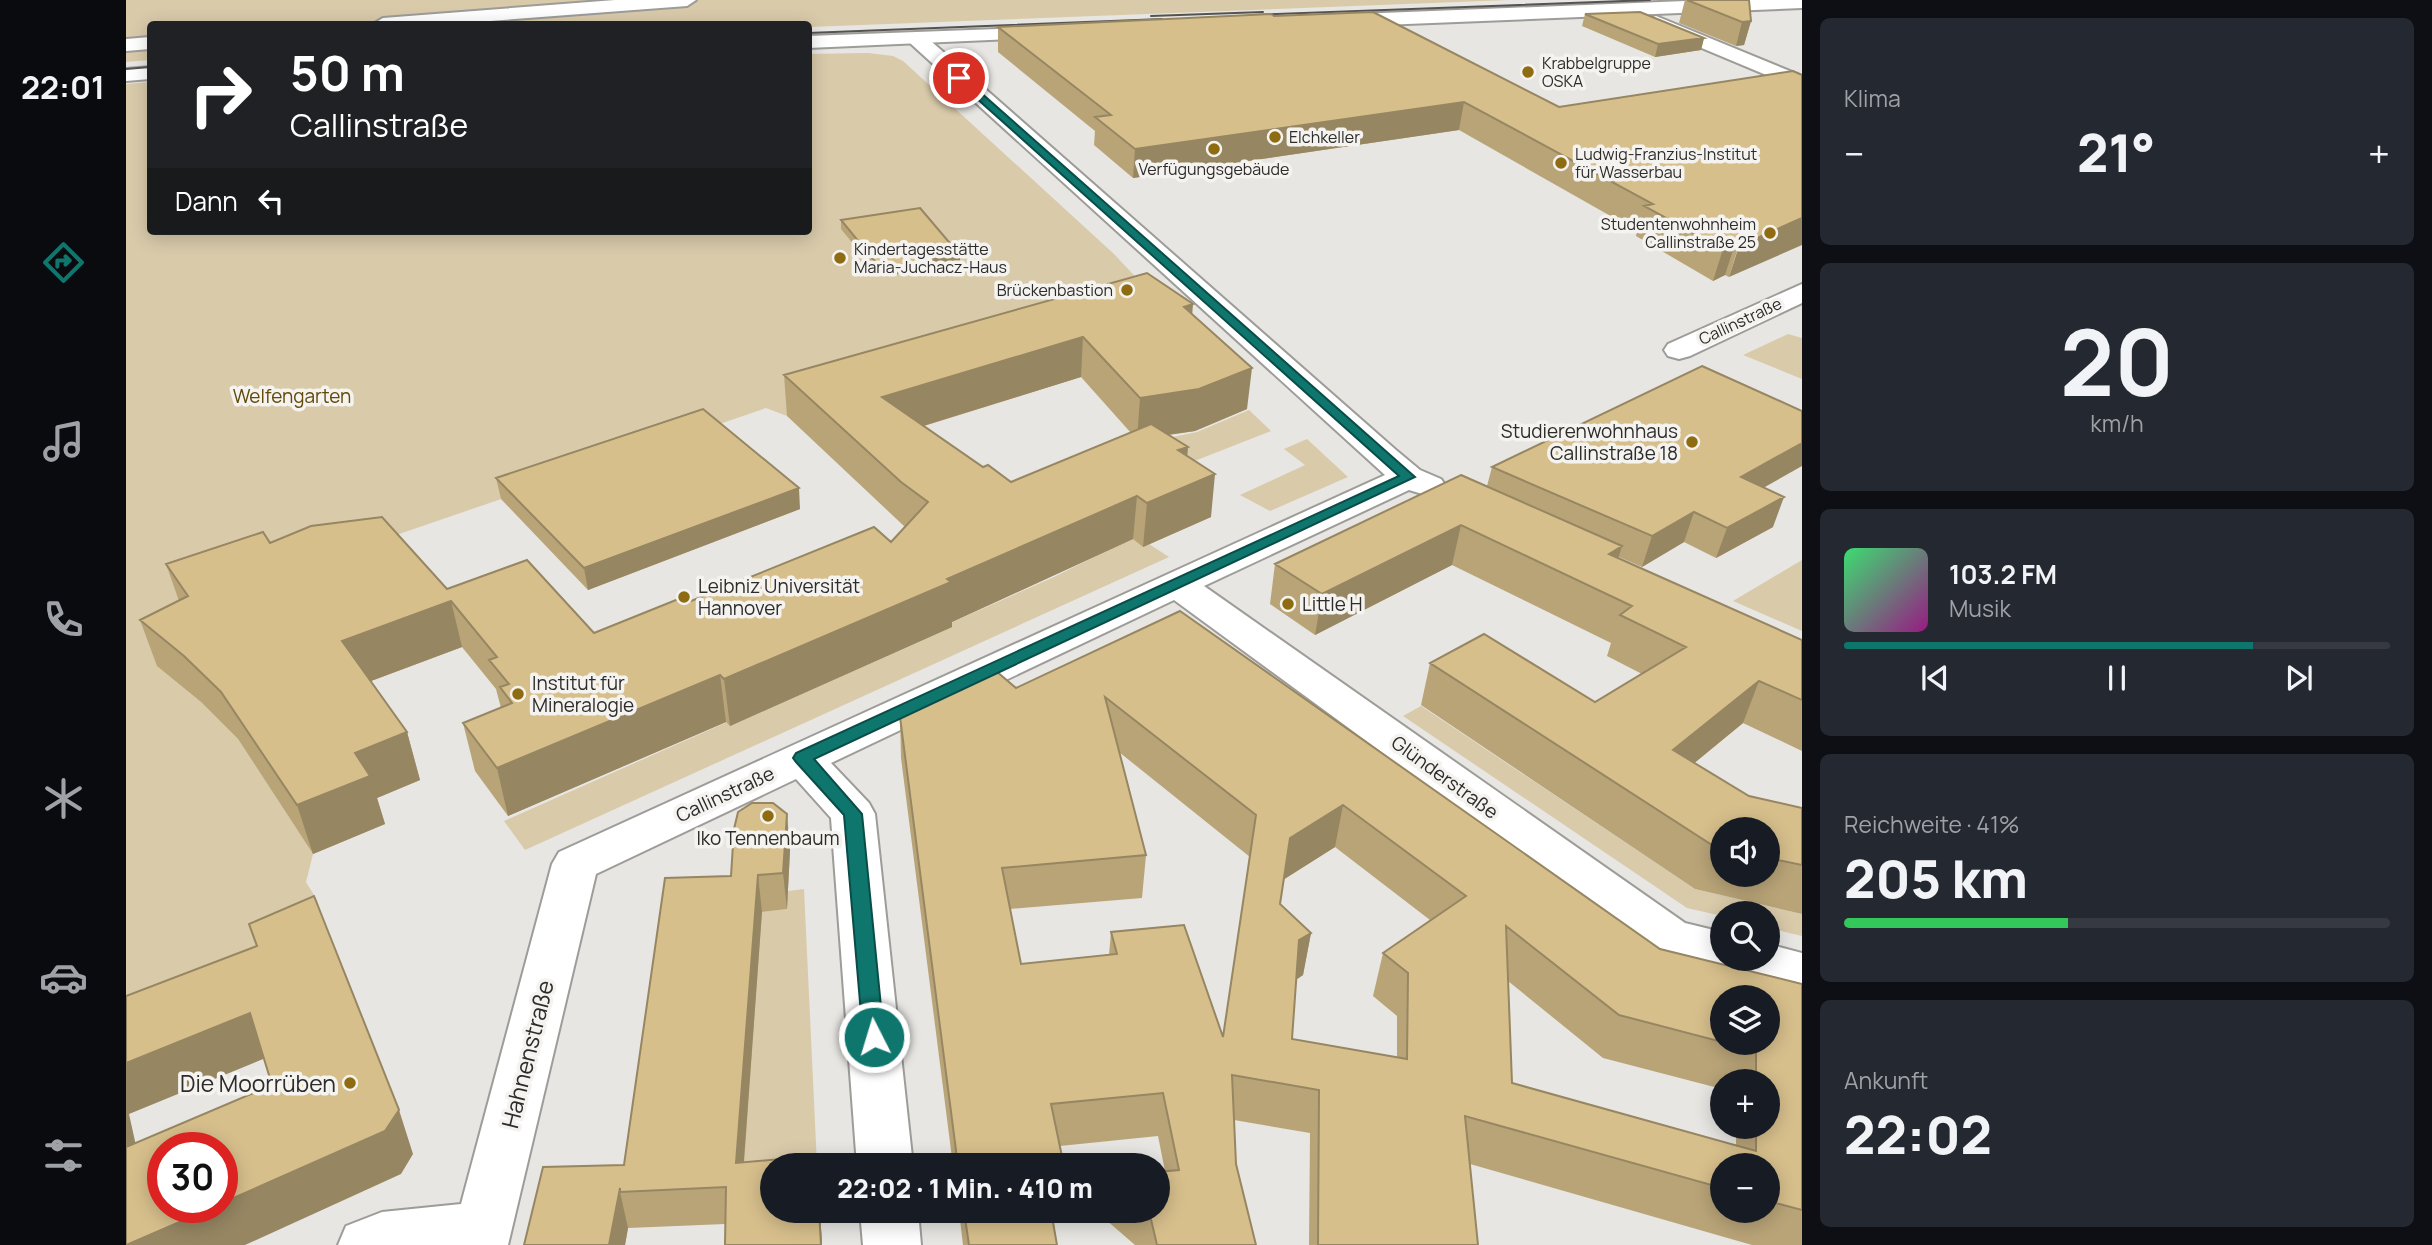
<!DOCTYPE html>
<html lang="de">
<head>
<meta charset="utf-8">
<style>
  :root { --surface:#171b24; --page:#242831; --text:#f1f3f6; --muted:#9ea1a6; --line:#363941; --accent:#0f766e }
  body { margin:0; font-family:Manrope,sans-serif; background:var(--page); color:var(--text); height:100vh; display:flex; flex-direction:column; font-size:26px; white-space:nowrap }
  * { box-sizing:border-box; margin:0 }
  p { font-size:23px; color:var(--muted) }
  .icon { flex:none; width:38px; height:38px; fill:none; stroke:currentColor; stroke-width:2; stroke-linecap:round; stroke-linejoin:round }
  .map { position:relative; flex:1; overflow:hidden }
  .sheet { display:flex; flex-direction:column; gap:18px; padding:18px; background:#0d0f14; width:630px }
  .sheet>* { flex:none }
  .top-card { position:absolute; left:21px; top:21px; width:665px; height:214px; border-radius:7px; box-shadow:0 4px 18px #0003; background:#202124; color:#fff; overflow:hidden }
  .tools { position:absolute; left:1584px; top:817px; display:grid; gap:14px }
  .tools a { display:grid; place-items:center; width:70px; height:70px; border-radius:50%; background:var(--surface); box-shadow:0 4px 18px #0003; font-size:35px }
  .speed { position:absolute; left:21px; top:1132px; display:flex; gap:14px; font-size:35px; font-weight:700; text-align:center }
  .speed>* { display:grid; place-content:center; width:91px; height:91px; border-radius:50%; background:var(--surface); box-shadow:0 4px 18px #0003; line-height:1 }
  .speed .limit { border:10px solid #d22; background:#fff; color:#111 }
  .pin { position:absolute; display:grid; place-items:center; width:60px; height:60px; color:#fff; margin:-30px; border:4px solid #fff; border-radius:50%; box-shadow:0 2px 7px #0007 }
  .me { position:absolute; width:77px; margin:-38px; rotate:355deg; stroke-linejoin:round; filter:drop-shadow(0 0 5px #0008) }
  .turn { display:flex; align-items:center; gap:24px; height:147px; padding:0 28px; font-size:32px }
  .turn .icon { width:91px; height:91px; stroke-width:2.5 }
  .turn b { display:block; font-size:49px; line-height:60px }
  .then { display:flex; align-items:center; height:66px; padding:0 28px; background:#0003; gap:14px; font-size:26px }
  .big { font-size:52px; font-weight:800; line-height:1.1 }
  .sheet .widget { flex:1; display:flex; flex-direction:column; justify-content:center; gap:10px; min-width:0; padding:0 24px; border-radius:10px; background:var(--page) }
  .sheet .dial { align-items:center; gap:0 }
  .dial b { font-size:91px; line-height:1 }
  .song { display:flex; align-items:center; gap:21px }
  .cover { width:84px; height:84px; border-radius:10px; background:linear-gradient(135deg,hsl(140 70% 55%),hsl(310 70% 35%)) }
  .played { height:7px; border-radius:4px; background:linear-gradient(90deg,var(--accent) 75%,var(--line) 75%) }
  .keys { display:flex; justify-content:space-around; direction:ltr }
  .heat { display:flex; justify-content:space-between; align-items:center; font-size:38px; direction:ltr }
  .charge { height:10px; border-radius:5px; background:linear-gradient(90deg,#34c759 41%,var(--line) 0) }
  .trip { position:absolute; left:634px; top:1153px; width:410px; height:70px; border-radius:35px; background:var(--surface); box-shadow:0 4px 18px #0003; font-weight:800; line-height:70px; text-align:center }
  main { display:flex; flex:1; min-height:0 }
  .menu { display:flex; flex-direction:column; width:126px; justify-content:space-around; align-items:center; background:#090b0e; color:var(--muted) }
  .menu .icon { width:49px; height:49px }
  .menu .selected { color:var(--accent) }
  .menu b { font-size:32px; color:var(--text) }
  .map>svg:first-child { display:block }
  .green { fill:#d9caaa }
  .lines { fill:none; stroke-linecap:round; stroke-linejoin:round }
  .street-casing { stroke:#9d9c99; stroke-width:4 }
  .secondary-casing { stroke:#9d9c99; stroke-width:4 }
  .street { fill:#fff; fill-rule:evenodd }
  .secondary { fill:#fff; fill-rule:evenodd }
  .tram { stroke:#545352; stroke-width:2 }
  .wall { fill:#b9a478; fill-rule:evenodd }
  .shaded-wall { fill:#968662 }
  .building { fill:#d7bf8c; stroke:#968662; stroke-width:2; fill-rule:evenodd }
  .route { fill:#0f766e; stroke:#0a4d48; stroke-width:2 }
  .poi-dot { fill:#8f6c11; stroke:#f4f3f0; stroke-width:2.5 }
  .labels { text-anchor:middle; dominant-baseline:central; stroke-width:7; stroke-linejoin:round; paint-order:stroke }
  .far-poi-label { font-size:16px; fill:#2d2c2b; stroke:#f4f3f0; text-anchor:start }
  .far-street-label { font-size:16px; fill:#2d2c2b; stroke:#f4f3f0 }
  .park-label { font-size:19px; fill:#614909; stroke:#f4f3f0 }
  .poi-label { font-size:19px; fill:#2d2c2b; stroke:#f4f3f0; text-anchor:start }
  .street-label { font-size:19px; fill:#2d2c2b; stroke:#f4f3f0 }
  .near-street-label { font-size:23px; fill:#2d2c2b; stroke:#f4f3f0 }
  .near-poi-label { font-size:23px; fill:#2d2c2b; stroke:#f4f3f0; text-anchor:end }
</style>
</head>
<body>
<main>
<nav class="menu">
<b>22:01</b>
<svg class="icon selected" aria-label="directions" viewBox="0 0 24 24"><path d="M12 3l9 9-9 9-9-9zM9 14v-3h6M13 9l2 2-2 2"/></svg>
<svg class="icon" aria-label="music" viewBox="0 0 24 24"><path d="M9 18V5l10-2v13"/><circle cx="6" cy="18" r="3"/><circle cx="16" cy="16" r="3"/></svg>
<svg class="icon" aria-label="phone" viewBox="0 0 24 24"><path d="M5 4h4l2 5-3 2q2 4 5 5l2-3 5 2v4C11 20 4 13 5 4z"/></svg>
<svg class="icon" aria-label="climate" viewBox="0 0 24 24"><path d="M12 3v18M4 7l16 10M4 17L20 7"/></svg>
<svg class="icon" aria-label="car" viewBox="0 0 24 24"><path d="M5 17H2v-5l4-1 3-4h7l3 4 3 1v5h-3M9 17h6M6 11h13"/><circle cx="7" cy="17" r="2"/><circle cx="17" cy="17" r="2"/></svg>
<svg class="icon" aria-label="filters" viewBox="0 0 24 24"><path d="M4 7h16M4 17h16"/><circle cx="9" cy="7" r="2"/><circle cx="15" cy="17" r="2"/></svg>
</nav>
<div class="map">
<svg width="1676" height="1245" viewBox="0 0 1676 1245">
  <rect width="100%" height="100%" fill="#e7e6e2"/>
  <path class="green" d="M0,0H1383L683,27L682,24H24V60L0,62Z
    M742,53L767,56L777,61L988,254L1033,302L661,416L640,408L151,576L32,666L75,702L112,739L187,854L180,882L191,900L203,939L0,1036V84L24,82V231H682L683,54Z
    M1662,334L1676,338V379L1617,355Z
    M1123,410L1145,431L1066,462L1042,438L1071,432Z
    M1181,439L1222,477L1144,511L1114,495L1179,465L1158,449Z
    M1006,538L1023,544L1043,557L399,850L378,821L928,577Z
    M1676,560V631L1607,601Z
    M1295,706L1569,889L1676,914V936L1642,928V914H1596V916L1561,908L1277,716Z
    M678,889L691,1165L646,1166L615,1200L636,912L660,909L662,891Z"/>
  <g class="lines">
    <g class="street-casing">
      <path id="street" d="M489,0H570L561,6L324,24H247L257,18Z
        M1530,16L1676,76V90L1523,26L1520,22L1523,18Z
        M791,33L798,35L1270,450L1294,470L1315,479L1320,486L1315,493L1303,496L1283,490L1078,586L1559,923L1596,932V959H1642V944L1676,953V991L1609,972L1606,967L1596,970L1527,951L1048,600L705,763L743,803L749,814L787,1166H731L705,818L670,779L470,874L382,1245H212L220,1226L256,1212L335,1204L426,864L433,852L1259,475L784,43L781,39L784,35Z
        M24,37V49L0,51V39Z
        M1676,284V303L1564,356L1553,359L1542,356L1538,350L1542,344Z
        M734,1211H792L795,1245H737Z"/>
    </g>
    <g class="secondary-casing">
      <path id="secondary" d="M1584,0H1676V8L1206,27L1196,21L1206,15Z
        M926,27L933,29L936,33L933,37L682,48V36Z
        M24,67V79L0,81V69Z"/>
    </g>
    <use href="#street" class="street"/>
    <use href="#secondary" class="secondary"/>
    <path class="tram" d="M1127,15L1524,0
      M1025,16L1137,12
      M682,33L1036,19
      M0,69L24,67"/>
  </g>
  <path class="wall" d="M1559,0H1623L1625,21L1618,45L1610,46L1553,23Z
    M1459,14L1578,38L1575,50L1529,57L1456,26Z
    M1148,16L1433,107L1667,71L1603,277L1599,275L1587,281L1510,236L1511,231L1333,130L1007,178L968,145L969,131L872,52V27Z
    M715,220L834,255V264L767,275L763,271L751,273L715,229Z
    M1066,315L1121,409L1069,431L1043,435L1062,447L1061,456L1085,517L1017,547L1007,539L826,622V627L604,726L600,722L382,816L349,771L337,723L375,708L370,689L336,647L245,681L281,732L294,780L251,798L259,824L187,854L112,739L75,702L31,666L14,620L53,601L40,564L144,543L321,589L468,633L565,601L765,542L779,527L661,416L658,375ZM955,377L1005,433L885,482L857,467L798,426Z
    M1366,467L1638,488L1647,527L1590,558L1558,542L1516,567L1493,557L1492,558L1676,640V751L1617,723L1568,763L1623,796L1676,808V914L1569,889L1295,705L1304,663L1469,702L1516,674L1481,656L1485,643L1326,565L1189,635L1144,604L1149,564L1361,486ZM1596,830H1642V875H1596Z
    M370,478L674,509L462,590L375,499Z
    M1054,611L1534,949L1676,984V1245H1626L1344,1164L1352,1245H1183L1184,1133L1108,1120L1110,1164L1130,1245H1009L979,1219L980,1211H1031L1039,1171L1032,1136L934,1146L938,1166H827L775,758L774,717L890,688ZM993,752L1124,857L1097,1037L985,932L983,955L895,964L884,909L1016,898L1020,855ZM1209,847L1304,920L1257,953L1247,996L1271,1016V1057L1166,1039L1170,980L1177,975L1185,933L1154,904L1158,879ZM1382,981L1477,1058L1596,1089V1082H1642V1127H1610V1146L1386,1083ZM1596,998L1642,1043H1596ZM1596,1166H1642V1211H1596Z
    M664,850L661,909L636,912L618,1163L694,1211L696,1245H599V1224L502,1228L499,1245H398L498,1165L605,876Z
    M833,1211H938L937,1222L928,1223L931,1245H837Z"/>
  <path class="shaded-wall" d="M1625,21L1618,45L1610,46L1616,22Z
    M1578,38L1575,50L1529,57L1532,44Z
    M1338,102L1333,130L1007,178L1009,149Z
    M1676,218V245L1603,277L1613,246Z
    M1609,244L1599,275L1587,281L1597,249Z
    M834,255V264L767,275L766,266Z
    M763,262V271L751,273V264Z
    M1067,304L1064,344L1058,307Z
    M957,337L955,377L758,438L756,397Z
    M1126,368L1121,409L1069,431L1011,439L1014,398Z
    M1676,443V466L1605,506L1615,477Z
    M1062,447L1058,487L1089,474L1085,517L1017,547L1021,503L1052,450Z
    M673,488L674,509L462,590L458,568Z
    M1011,496L1007,539L826,622V627L604,726L598,679L821,579Z
    M1658,497L1647,527L1590,558L1601,528Z
    M1568,512L1558,542L1516,567L1526,536Z
    M1335,525L1326,565L1189,635L1196,594Z
    M1496,546L1484,587L1483,554Z
    M325,601L336,647L229,687L216,641Z
    M594,675L600,722L382,816L371,768Z
    M1633,681L1617,723L1532,793L1547,750Z
    M281,732L294,780L251,798L259,824L187,854L171,805L229,753Z
    M1217,805L1209,847L1157,880L1164,838Z
    M661,814L664,850L661,909L657,873Z
    M632,875L636,912L615,1200L610,1163Z
    M1185,933L1177,975L1165,983L1173,940Z
    M124,1013L142,1057L3,1114L20,1191L0,1152V1063Z
    M273,1110L287,1154L275,1174L119,1245H0L86,1208H96V1203Z
    M494,1192L502,1228L499,1245H483Z
    M693,1211H694L696,1245H695Z"/>
  <path class="building" d="M1561,0H1623L1625,21L1616,22Z
    M1247,12L1433,107L1667,71L1676,75V218L1613,246L1609,244L1597,249L1518,206L1527,204L1338,102L1009,149L969,117L985,115L872,27L1145,14L1148,16Z
    M1514,12L1578,38L1532,44L1459,14Z
    M794,208L834,255L766,266L763,262L751,264L715,220Z
    M1021,273L1067,304L1058,307L1126,368L1073,389L1014,398L957,337L756,397L857,467L862,465L885,482L1025,424L1062,447L1052,450L1089,474L1021,503L1011,496L821,579L825,582L598,679L594,675L371,768L337,723L386,703L374,687L383,684L363,660L371,657L325,601L216,641L281,732L229,753L244,776L171,805L95,692L58,656L14,620L62,596L40,564L137,532L144,543L185,526L256,517L321,589L401,560L468,633L560,596L565,601L748,527L765,542L802,502L775,482L658,375Z
    M1576,366L1676,411V443L1615,477L1658,497L1601,528L1568,512L1526,536L1366,467Z
    M577,409L673,488L458,568L370,478Z
    M1335,475L1496,546L1483,554L1676,640V700L1633,681L1547,750L1623,796L1676,808V865L1642,858V830H1596V847L1586,845L1304,663L1358,634L1469,702L1560,647L1494,615L1506,606L1335,525L1196,594L1149,564Z
    M1054,611L1534,949L1676,984V1210L1642,1201V1166H1596V1188L1339,1116L1352,1245H1192L1193,1090L1106,1075L1110,1164L1130,1245H1031L1023,1211H1031V1172L1053,1170L1037,1093L925,1104L938,1166H832L774,717L870,671L890,688ZM979,697L1130,815L1097,1037L1058,925L985,932L991,954L895,964L876,868L1020,855ZM1217,805L1340,896L1257,953L1282,973L1281,1059L1166,1039L1173,940L1185,933L1154,904L1164,838ZM1380,926L1493,1015L1596,1042V998H1642V1043H1602L1630,1050V1082H1642V1127H1630V1151L1386,1083Z
    M626,803H647L661,814L657,873L632,875L610,1163L689,1156L690,1166H646V1211H693L695,1245H599L600,1187L494,1192V1188L483,1245H398L417,1167L498,1165L539,878L605,876L608,829L612,812Z
    M188,896L273,1110L259,1131L96,1203V1148H37V1208H86L0,1245V1147L146,1085L124,1013L0,1063V996L131,946L123,924Z
    M838,1211H925L931,1245H843Z"/>
  <path class="route" d="M830,76H836L1289,477L688,759L736,814L758,1037L755,1043L748,1046L740,1043L737,1037L718,815L670,762L667,758L670,753L1273,476L830,80Z"/>
  <g class="poi-dot">
    <circle cx="1402" cy="72" r="7"/>
    <circle cx="1149" cy="137" r="7"/>
    <circle cx="1088" cy="149" r="7"/>
    <circle cx="1435" cy="163" r="7"/>
    <circle cx="1644" cy="233" r="7"/>
    <circle cx="714" cy="258" r="7"/>
    <circle cx="1001" cy="290" r="7"/>
    <circle cx="1566" cy="442" r="7"/>
    <circle cx="558" cy="597" r="7"/>
    <circle cx="1162" cy="604" r="7"/>
    <circle cx="392" cy="694" r="7"/>
    <circle cx="642" cy="816" r="7"/>
    <circle cx="224" cy="1083" r="7"/>
  </g>
  <g class="labels">
    <g class="far-poi-label">
      <text x="1416" y="63">Krabbelgruppe<tspan x="1416" dy="18">OSKA</tspan></text>
      <text x="1163" y="137">Elchkeller</text>
      <text x="1449" y="154">Ludwig-Franzius-Institut<tspan x="1449" dy="18">für Wasserbau</tspan></text>
      <text x="1088" y="169" text-anchor="middle">Verfügungsgebäude</text>
      <text x="1630" y="224" text-anchor="end">Studentenwohnheim<tspan x="1630" dy="18">Callinstraße 25</tspan></text>
      <text x="728" y="249">Kindertagesstätte<tspan x="728" dy="18">Maria-Juchacz-Haus</tspan></text>
      <text x="987" y="290" text-anchor="end">Brückenbastion</text>
    </g>
    <g class="far-street-label">
      <text transform="translate(1614 321) rotate(-25)">Callinstraße</text>
    </g>
    <g class="park-label">
      <text x="166" y="396">Welfengarten</text>
    </g>
    <g class="poi-label">
      <text x="1552" y="431" text-anchor="end">Studierenwohnhaus<tspan x="1552" dy="22">Callinstraße 18</tspan></text>
      <text x="572" y="586">Leibniz Universität<tspan x="572" dy="22">Hannover</tspan></text>
      <text x="1176" y="604">Little H</text>
      <text x="406" y="683">Institut für<tspan x="406" dy="22">Mineralogie</tspan></text>
      <text x="642" y="838" text-anchor="middle">Iko Tennenbaum</text>
    </g>
    <g class="street-label">
      <text transform="translate(1319 777) rotate(36)">Glünderstraße</text>
      <text transform="translate(599 794) rotate(-25)">Callinstraße</text>
    </g>
    <g class="near-street-label">
      <text transform="translate(401 1054) rotate(-76)">Hahnenstraße</text>
    </g>
    <g class="near-poi-label">
      <text x="210" y="1083">Die Moorrüben</text>
    </g>
  </g>
</svg>
<div class="tools">
<a><svg class="icon" aria-label="sound" viewBox="0 0 24 24"><path d="M4 9h4l5-4v14l-5-4H4zM17 9q2 3 0 6"/></svg></a>
<a><svg class="icon" aria-label="search" viewBox="0 0 24 24"><circle cx="10" cy="10" r="6"/><path d="M15 15l6 6"/></svg></a>
<a><svg class="icon" aria-label="layers" viewBox="0 0 24 24"><path d="M12 4l9 5-9 5-9-5zM3 14l9 5 9-5"/></svg></a>
<a>+</a>
<a>−</a>
</div>
<div class="speed"><div class="limit">30</div></div>
<div class="pin" style="left:833px;top:78px;background:#d93025"><svg class="icon" aria-label="arrive" viewBox="0 0 24 24"><path d="M6 21V4h12l-3 4 3 4H6"/></svg></div>
<svg class="me" style="left:748px;top:1037px" viewBox="-20 -20 40 40"><circle r="17" fill="#0f766e" stroke="#fff" stroke-width="3"/><path d="M0-11L8 9 0 5-8 9z" fill="#fff"/></svg>
<div class="trip">22:02 · 1 Min. · 410 m</div>
<div class="top-card">
<div class="turn"><svg class="icon" aria-label="right" viewBox="0 0 24 24"><path d="M7 20v-9h11M14 6l5 5-5 5"/></svg><div><b>50 m</b>Callinstraße</div></div>
<div class="then">Dann<svg class="icon" aria-label="left" viewBox="0 0 24 24"><path d="M17 20v-9H6M10 6l-5 5 5 5"/></svg></div>
</div>
</div>
<section class="sheet">
<div class="widget"><p>Klima</p>
<div class="heat"><a>−</a><b class="big">21°</b><a>+</a></div>
</div>
<div class="widget dial"><b>20</b><p>km/h</p></div>
<div class="widget">
<div class="song"><i class="cover"></i><div><b>103.2 FM</b><p>Musik</p></div></div>
<div class="played"></div>
<div class="keys"><svg class="icon" aria-label="previous" viewBox="0 0 24 24"><path d="M18 5L8 12l10 7zM5 5v14"/></svg><svg class="icon" aria-label="pause" viewBox="0 0 24 24"><path d="M8 5v14M16 5v14"/></svg><svg class="icon" aria-label="next" viewBox="0 0 24 24"><path d="M6 5l10 7-10 7zM19 5v14"/></svg></div>
</div>
<div class="widget"><p>Reichweite · 41%</p><b class="big">205 km</b><div class="charge"></div></div>
<div class="widget"><p>Ankunft</p><b class="big">22:02</b></div>
</section>
</main>
</body>
</html>
